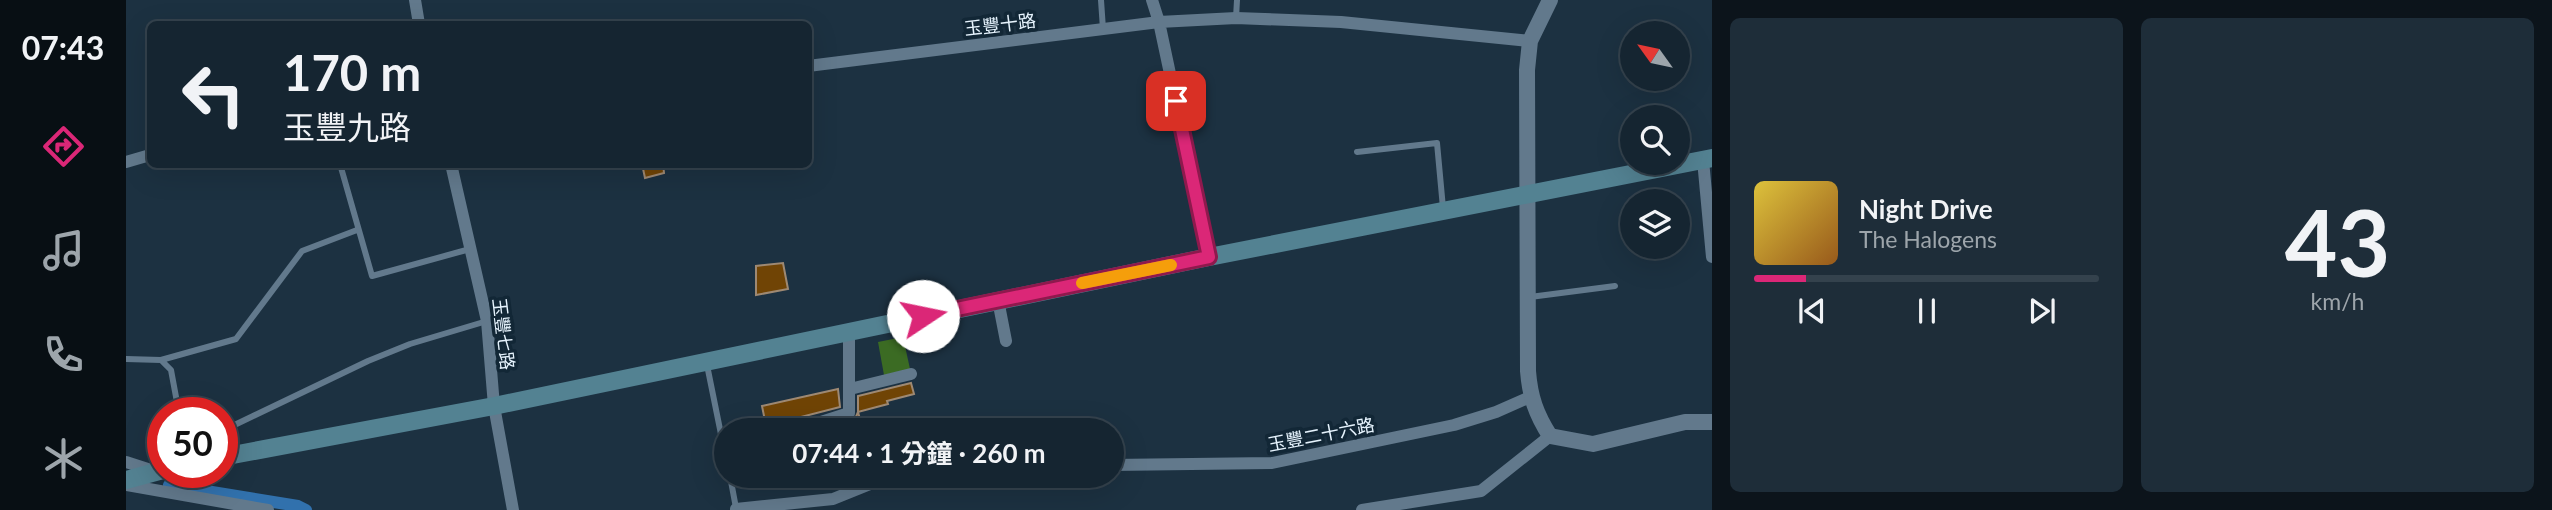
<!DOCTYPE html>
<html lang="zh-TW">
<head>
<meta charset="utf-8">
<style>
  :root { --surface:#152531; --page:#1e2d39; --text:#f1f3f6; --muted:#9da5ab; --line:#34424d; --accent:#db2777 }
  body { margin:0; font-family:Lato,"Noto Sans TC",sans-serif; background:var(--page); color:var(--text); height:100vh; display:flex; flex-direction:column; font-size:26px; white-space:nowrap }
  * { box-sizing:border-box; margin:0 }
  p { font-size:23px; color:var(--muted) }
  .icon { flex:none; width:38px; height:38px; fill:none; stroke:currentColor; stroke-width:2; stroke-linecap:round; stroke-linejoin:round }
  .map { position:relative; flex:1; overflow:hidden }
  .side { display:flex; flex-direction:column; gap:18px; padding:18px; background:#0c141b; width:840px }
  .side>* { flex:none }
  .top-card { position:absolute; left:21px; top:21px; width:665px; height:147px; border-radius:10px; box-shadow:0 7px 28px #0002,0 0 0 2px var(--line); background:#152531; color:var(--text); overflow:hidden }
  .needle { width:46px; rotate:303deg }
  .fabs { position:absolute; left:1494px; top:21px; display:grid; gap:14px }
  .fabs a { display:grid; place-items:center; width:70px; height:70px; border-radius:50%; background:var(--surface); box-shadow:0 7px 28px #0002,0 0 0 2px var(--line); font-size:35px }
  .speed { position:absolute; left:21px; top:397px; display:flex; gap:14px; font-size:35px; font-weight:700; text-align:center }
  .speed>* { display:grid; place-content:center; width:91px; height:91px; border-radius:50%; background:var(--surface); box-shadow:0 7px 28px #0002,0 0 0 2px var(--line); line-height:1 }
  .speed .limit { border:10px solid #d22; background:#fff; color:#111 }
  .pin { position:absolute; display:grid; place-items:center; width:60px; height:60px; color:#fff; margin:-30px; border-radius:14px; box-shadow:0 4px 10px #0006 }
  .me { position:absolute; width:77px; margin:-38px; rotate:79deg; stroke-linejoin:round; filter:drop-shadow(0 0 5px #0008) }
  .turn { display:flex; align-items:center; gap:24px; height:147px; padding:0 21px; font-size:32px }
  .turn .icon { width:91px; height:91px; stroke-width:2.5 }
  .turn b { display:block; font-size:49px; line-height:60px }
  .side .widget { flex:1; display:flex; flex-direction:column; justify-content:center; gap:10px; min-width:0; padding:0 24px; border-radius:10px; background:var(--page) }
  .side .dial { align-items:center; gap:0 }
  .dial b { font-size:91px; line-height:1 }
  .song { display:flex; align-items:center; gap:21px }
  .cover { width:84px; height:84px; border-radius:10px; background:linear-gradient(135deg,hsl(50 70% 55%),hsl(30 70% 35%)) }
  .played { height:7px; border-radius:4px; background:linear-gradient(90deg,var(--accent) 15%,var(--line) 15%) }
  .keys { display:flex; justify-content:space-around; direction:ltr }
  .side .tiles { flex:1; display:grid; gap:18px; grid-template-columns:repeat(2,1fr) }
  .trip { position:absolute; left:588px; top:418px; width:410px; height:70px; border-radius:35px; background:var(--surface); box-shadow:0 7px 28px #0002,0 0 0 2px var(--line); font-weight:700; line-height:70px; text-align:center }
  main { display:flex; flex:1; min-height:0 }
  .tabs { display:flex; flex-direction:column; width:126px; justify-content:space-around; align-items:center; background:#080f14; color:var(--muted) }
  .tabs .icon { width:49px; height:49px }
  .tabs .current { color:var(--accent) }
  .tabs b { font-size:32px; color:var(--text) }
  .map>svg:first-child { display:block }
  .forest { fill:#3b6b23 }
  .lines { fill:none; stroke-linecap:round; stroke-linejoin:round }
  .canal { stroke:#3171ad; stroke-width:12 }
  .building { fill:#704405; stroke:#9e8973; stroke-width:2 }
  .service { stroke:#62798c; stroke-width:6 }
  .minor { stroke:#62798c; stroke-width:12 }
  .tertiary { stroke:#62798c; stroke-width:16 }
  .secondary { stroke:#538292; stroke-width:18 }
  .route-casing { stroke:#8e194d; stroke-width:18 }
  .route { stroke:#db2777; stroke-width:12 }
  .slow { stroke:#f59e0b; stroke-width:12 }
  .labels { text-anchor:middle; dominant-baseline:central; stroke-width:7; stroke-linejoin:round; paint-order:stroke }
  .street-label { font-size:18px; fill:#e6f3fd; stroke:#122736 }
</style>
</head>
<body>
<main>
<nav class="tabs">
<b>07:43</b>
<svg class="icon current" aria-label="directions" viewBox="0 0 24 24"><path d="M12 3l9 9-9 9-9-9zM9 14v-3h6M13 9l2 2-2 2"/></svg>
<svg class="icon" aria-label="music" viewBox="0 0 24 24"><path d="M9 18V5l10-2v13"/><circle cx="6" cy="18" r="3"/><circle cx="16" cy="16" r="3"/></svg>
<svg class="icon" aria-label="phone" viewBox="0 0 24 24"><path d="M5 4h4l2 5-3 2q2 4 5 5l2-3 5 2v4C11 20 4 13 5 4z"/></svg>
<svg class="icon" aria-label="climate" viewBox="0 0 24 24"><path d="M12 3v18M4 7l16 10M4 17L20 7"/></svg>
</nav>
<div class="map">
<svg width="1586" height="510" viewBox="0 0 1586 510">
  <rect width="100%" height="100%" fill="#1c3141"/>
  <path class="forest" d="M777,337L784,369L758,375L752,342Z"/>
  <g class="lines">
    <path class="canal" d="M43,485L172,506L180,510"/>
  </g>
  <path class="building" d="M516,164H537L538,173L519,178Z
    M657,263L662,289L630,295V266Z
    M785,383L788,394L761,401L762,404L732,412V396Z
    M712,389L714,407L640,426L636,406Z
    M732,412L737,430H726L724,422L729,419Z"/>
  <g class="lines">
    <path class="service" d="M975,0L977,29
      M1110,18L1111,0
      M1231,152L1311,143L1317,208
      M214,164L246,276L344,249
      M1404,297L1489,286
      M0,359L35,360L45,370L53,413
      M35,360L110,339L176,251L231,230
      M581,365L600,459
      M96,431L242,361L284,344L361,321
      M604,476L610,508"/>
    <path class="minor" d="M289,0L293,24
      M1026,0L1033,22L1083,257
      M682,66L1033,22L1110,18L1215,22L1404,41
      M1577,160L1586,257
      M0,162L24,155
      M325,164L361,321L368,406L387,510
      M872,300L880,341
      M724,389L785,374
      M670,430L723,413V331
      M0,462L31,472
      M985,465L1146,463L1328,425L1370,412L1404,397
      M0,485L142,510
      M610,509L707,499L764,476
      M1236,510L1355,491L1424,436"/>
    <path class="tertiary" d="M1424,0L1404,41L1401,70L1402,371C1404,397 1410,414 1424,436L1467,444L1559,422H1586"/>
    <path class="secondary" d="M96,457L368,406L1083,257L1586,158
      M0,480L37,470"/>
  </g>
  <g class="lines">
    <g class="route-casing">
      <path id="route" d="M797,316L1083,257L1050,101"/>
    </g>
    <use href="#route" class="route"/>
    <path class="slow" d="M956,283L1045,265"/>
  </g>
  <g class="labels">
    <g class="street-label">
      <text transform="translate(874 24) rotate(-7)">玉豐十路</text>
      <text transform="translate(378 334) rotate(83)">玉豐七路</text>
      <text transform="translate(1195 434) rotate(-11)">玉豐二十六路</text>
    </g>
  </g>
</svg>
<div class="fabs">
<a><svg class="needle" viewBox="-14 -14 28 28"><path d="M0-13l5 13h-10z" fill="#e53935"/><path d="M0 13l5-13h-10z" fill="#9da5ab"/></svg></a>
<a><svg class="icon" aria-label="search" viewBox="0 0 24 24"><circle cx="10" cy="10" r="6"/><path d="M15 15l6 6"/></svg></a>
<a><svg class="icon" aria-label="layers" viewBox="0 0 24 24"><path d="M12 4l9 5-9 5-9-5zM3 14l9 5 9-5"/></svg></a>
</div>
<div class="speed"><div class="limit">50</div></div>
<div class="pin" style="left:1050px;top:101px;background:#d93025"><svg class="icon" aria-label="arrive" viewBox="0 0 24 24"><path d="M6 21V4h12l-3 4 3 4H6"/></svg></div>
<svg class="me" style="left:797px;top:316px" viewBox="-20 -20 40 40"><circle r="19" fill="#fff"/><path d="M0-13L10 11 0 6-10 11z" fill="#db2777"/></svg>
<div class="trip">07:44 · 1 分鐘 · 260 m</div>
<div class="top-card">
<div class="turn"><svg class="icon" aria-label="left" viewBox="0 0 24 24"><path d="M17 20v-9H6M10 6l-5 5 5 5"/></svg><div><b>170 m</b>玉豐九路</div></div>
</div>
</div>
<section class="side">
<div class="tiles">
<div class="widget">
<div class="song"><i class="cover"></i><div><b>Night Drive</b><p>The Halogens</p></div></div>
<div class="played"></div>
<div class="keys"><svg class="icon" aria-label="previous" viewBox="0 0 24 24"><path d="M18 5L8 12l10 7zM5 5v14"/></svg><svg class="icon" aria-label="pause" viewBox="0 0 24 24"><path d="M8 5v14M16 5v14"/></svg><svg class="icon" aria-label="next" viewBox="0 0 24 24"><path d="M6 5l10 7-10 7zM19 5v14"/></svg></div>
</div>
<div class="widget dial"><b>43</b><p>km/h</p></div>
</div>
</section>
</main>
</body>
</html>
